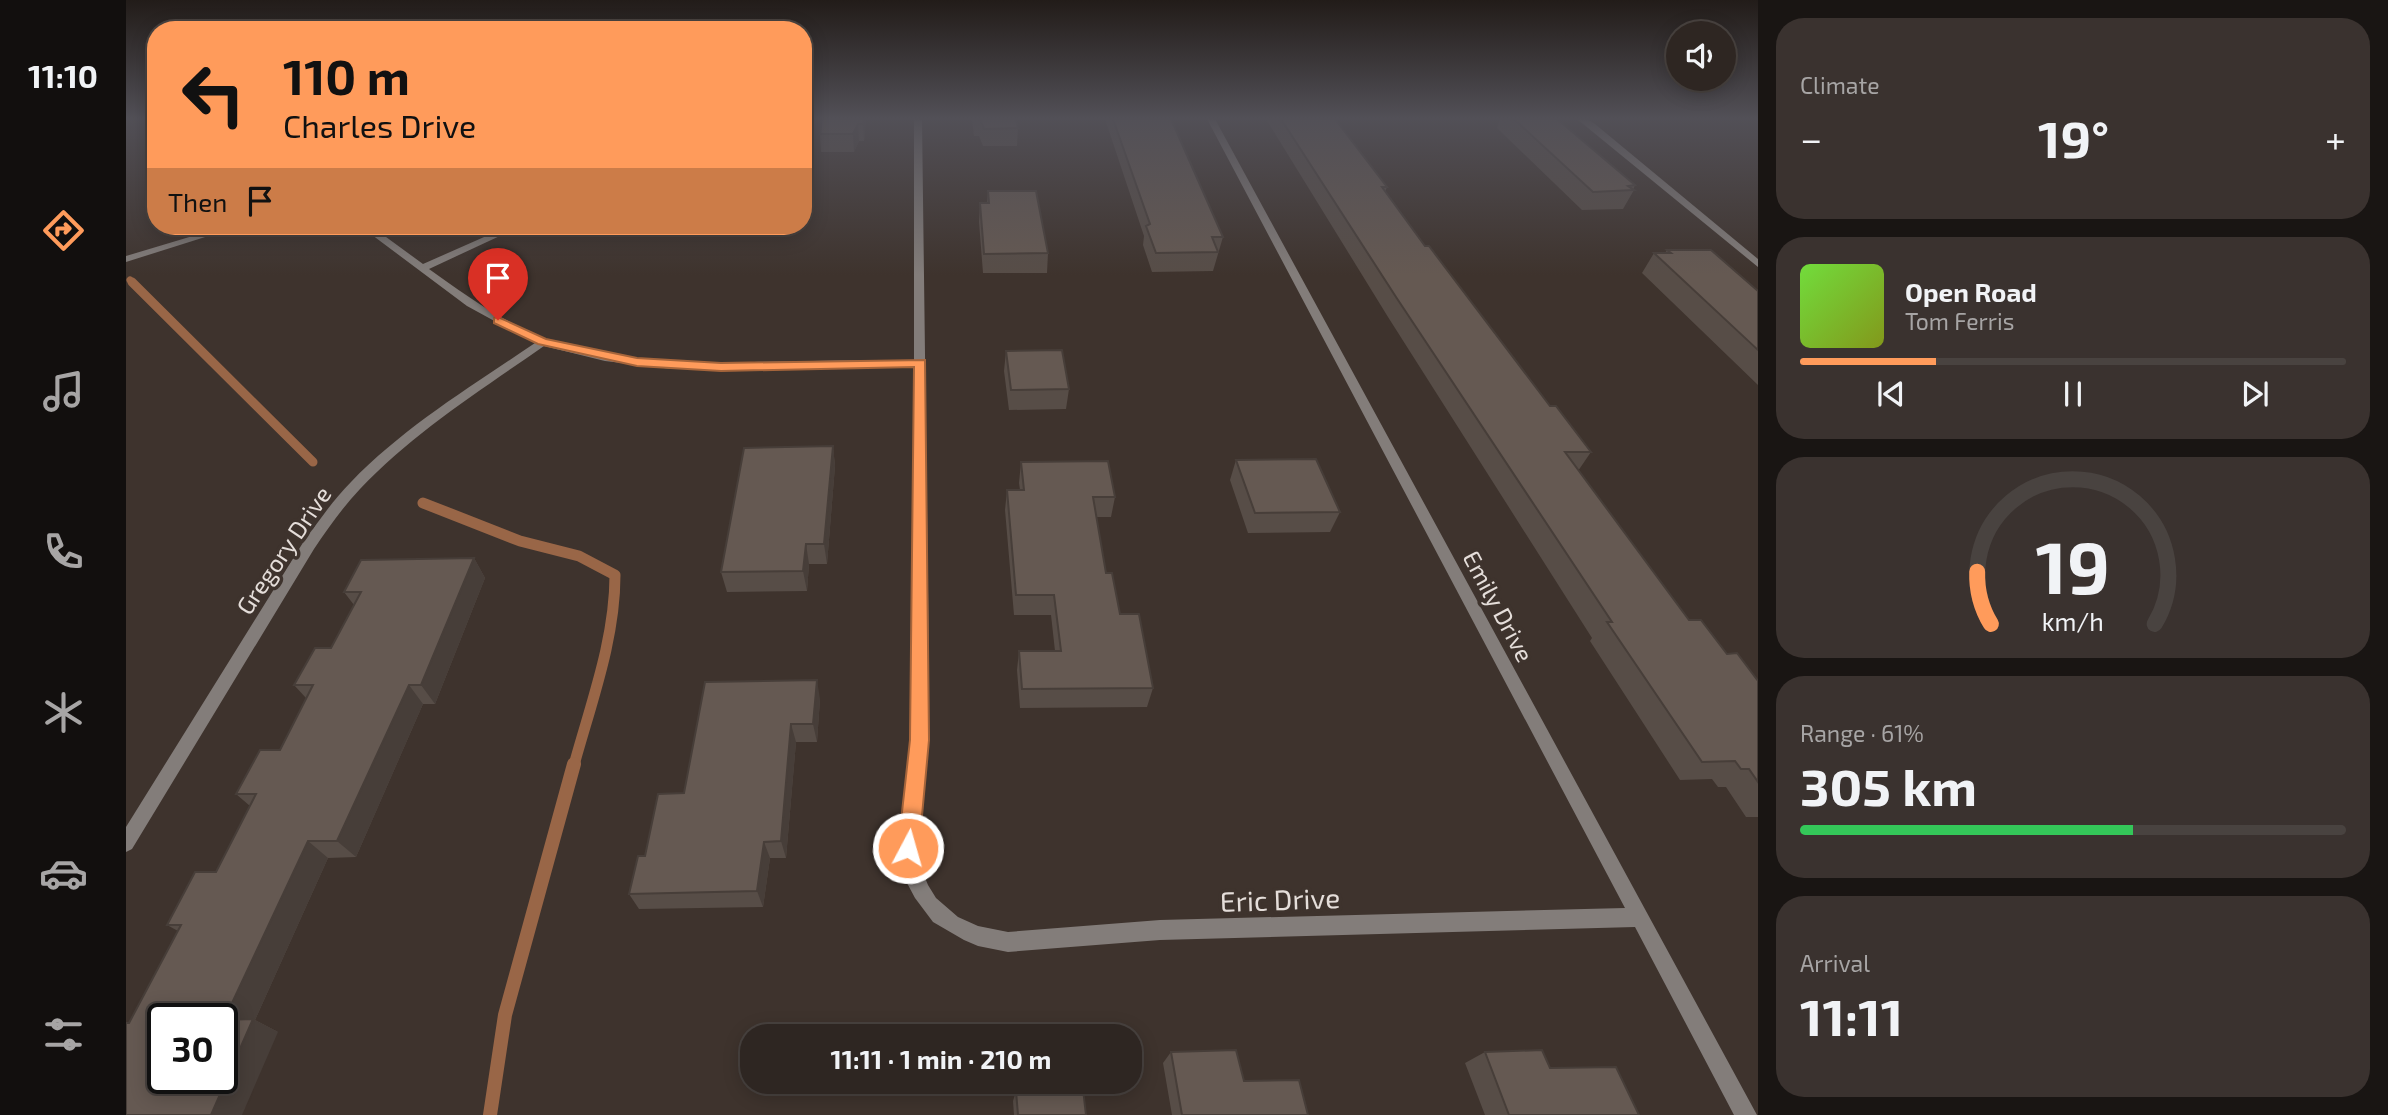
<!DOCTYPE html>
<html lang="en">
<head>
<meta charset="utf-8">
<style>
  :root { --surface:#2e2622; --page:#3a322f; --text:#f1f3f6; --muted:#a7a5a5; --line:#494340; --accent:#ff9b5b }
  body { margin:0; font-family:"Exo 2",sans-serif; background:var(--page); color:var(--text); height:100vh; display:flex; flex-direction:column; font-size:26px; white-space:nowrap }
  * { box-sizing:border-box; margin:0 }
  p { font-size:23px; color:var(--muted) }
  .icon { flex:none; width:38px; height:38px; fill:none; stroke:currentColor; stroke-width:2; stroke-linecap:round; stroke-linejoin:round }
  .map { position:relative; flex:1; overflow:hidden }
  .panel { display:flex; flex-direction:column; gap:18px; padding:18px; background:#191513; width:630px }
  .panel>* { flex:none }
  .banner { position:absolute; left:21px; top:21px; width:665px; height:214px; border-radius:28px; box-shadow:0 4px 18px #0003,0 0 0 2px var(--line); background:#ff9b5b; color:#111; overflow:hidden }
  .tools { position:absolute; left:1540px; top:21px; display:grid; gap:14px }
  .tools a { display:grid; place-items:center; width:70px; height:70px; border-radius:50%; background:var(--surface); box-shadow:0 4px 18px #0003,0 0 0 2px var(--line); font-size:35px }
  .speed { position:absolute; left:21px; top:1003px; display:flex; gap:14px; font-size:35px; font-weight:700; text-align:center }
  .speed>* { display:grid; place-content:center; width:91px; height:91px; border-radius:50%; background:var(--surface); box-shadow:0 4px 18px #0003,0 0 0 2px var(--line); line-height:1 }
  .speed .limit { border:4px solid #111; border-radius:10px; background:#fff; color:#111 }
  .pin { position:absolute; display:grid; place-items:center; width:60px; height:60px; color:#fff; margin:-72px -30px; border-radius:50% 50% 50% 0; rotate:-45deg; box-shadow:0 0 7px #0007 }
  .pin .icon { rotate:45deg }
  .me { position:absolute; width:77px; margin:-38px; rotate:6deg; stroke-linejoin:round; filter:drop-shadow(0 0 5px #0008) }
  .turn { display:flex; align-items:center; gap:24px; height:147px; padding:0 21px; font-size:32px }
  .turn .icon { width:91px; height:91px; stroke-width:2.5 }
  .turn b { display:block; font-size:49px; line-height:60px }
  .then { display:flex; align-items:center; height:66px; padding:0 21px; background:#0003; gap:14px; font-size:26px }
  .big { font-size:52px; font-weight:700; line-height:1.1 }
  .panel .tile { flex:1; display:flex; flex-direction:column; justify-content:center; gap:10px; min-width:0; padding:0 24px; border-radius:28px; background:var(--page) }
  .panel .dial { align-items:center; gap:0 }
  .dial svg { height:182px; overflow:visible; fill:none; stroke:var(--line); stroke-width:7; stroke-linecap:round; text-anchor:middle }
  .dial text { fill:var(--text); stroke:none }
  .song { display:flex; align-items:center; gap:21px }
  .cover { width:84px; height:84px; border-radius:10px; background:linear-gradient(135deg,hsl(100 70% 55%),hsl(70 70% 35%)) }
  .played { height:7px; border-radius:4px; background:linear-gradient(90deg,var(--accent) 25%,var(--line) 25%) }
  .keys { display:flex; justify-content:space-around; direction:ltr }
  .heat { display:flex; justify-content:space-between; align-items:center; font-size:38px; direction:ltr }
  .charge { height:10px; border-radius:5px; background:linear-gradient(90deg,#34c759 61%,var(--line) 0) }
  .trip { position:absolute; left:614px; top:1024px; width:402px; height:70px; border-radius:28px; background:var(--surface); box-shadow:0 4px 18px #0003,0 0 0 2px var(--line); font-weight:700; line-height:70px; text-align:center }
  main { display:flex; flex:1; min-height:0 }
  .menu { display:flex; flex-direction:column; width:126px; justify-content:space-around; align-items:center; background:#120f0e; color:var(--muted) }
  .menu .icon { width:49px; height:49px }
  .menu .on { color:var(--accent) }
  .menu b { font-size:32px; color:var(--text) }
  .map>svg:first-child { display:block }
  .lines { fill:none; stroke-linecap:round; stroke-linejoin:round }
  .stream-far3 { stroke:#996647; stroke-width:7 }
  .stream-far2 { stroke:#996647; stroke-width:9 }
  .stream-far1 { stroke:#996647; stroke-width:11 }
  .stream { stroke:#996647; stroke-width:14 }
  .street { fill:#837d7a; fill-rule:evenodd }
  .wall { fill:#574d47 }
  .shaded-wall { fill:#473e39 }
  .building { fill:#655952; stroke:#473e39; stroke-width:2; fill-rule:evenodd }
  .route { fill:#ff9b5b; stroke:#a6653b; stroke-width:2 }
  .labels { text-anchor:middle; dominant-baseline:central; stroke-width:7; stroke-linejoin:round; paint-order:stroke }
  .street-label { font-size:24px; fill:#e5deda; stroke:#3e332d }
  .near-street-label { font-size:28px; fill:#e5deda; stroke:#3e332d }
</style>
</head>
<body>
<main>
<nav class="menu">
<b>11:10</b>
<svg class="icon on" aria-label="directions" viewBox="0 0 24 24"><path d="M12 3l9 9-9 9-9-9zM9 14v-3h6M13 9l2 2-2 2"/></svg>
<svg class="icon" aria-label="music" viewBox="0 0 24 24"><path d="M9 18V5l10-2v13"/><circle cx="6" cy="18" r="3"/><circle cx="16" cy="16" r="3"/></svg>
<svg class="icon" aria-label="phone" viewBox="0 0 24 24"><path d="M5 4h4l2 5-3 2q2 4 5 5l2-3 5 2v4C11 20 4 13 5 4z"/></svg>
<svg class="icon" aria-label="climate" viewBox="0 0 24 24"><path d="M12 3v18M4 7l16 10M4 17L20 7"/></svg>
<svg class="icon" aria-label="car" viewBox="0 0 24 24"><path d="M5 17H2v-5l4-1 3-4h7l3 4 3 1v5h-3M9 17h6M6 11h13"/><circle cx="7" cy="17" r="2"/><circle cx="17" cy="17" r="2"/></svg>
<svg class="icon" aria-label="filters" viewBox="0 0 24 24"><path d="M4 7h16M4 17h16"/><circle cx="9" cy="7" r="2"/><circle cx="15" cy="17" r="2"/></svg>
</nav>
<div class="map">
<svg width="1632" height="1115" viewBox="0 0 1632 1115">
  <rect width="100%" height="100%" fill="#3e332d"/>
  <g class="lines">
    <path class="stream-far3" d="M4,280L7,283"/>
    <path class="stream-far2" d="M6,282L187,462"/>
    <path class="stream-far1" d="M297,503L394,541L453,556L489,575C489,640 465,703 448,765"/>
    <path class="stream" d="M364,1115L379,1015L448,764"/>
    <path class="street" d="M788,119H796L803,668L801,740L792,829L793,863L802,885L810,898L832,917L852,926L882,932L1034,920L1499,908L1081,119H1089L1631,1115H1608L1509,927L1034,940L882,952L852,946L838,940L807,922L789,898L781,883L775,863L774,847L785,740L787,692L788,366L546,369L479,361L418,346C355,390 287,433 234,489C217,507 202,528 188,549L6,849L0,852V827L178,541C193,521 207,500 225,482C278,427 346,386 409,343L341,306L234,226H245L297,264L383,226H395L303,269C339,295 376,321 417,338C483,366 558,362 628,362C681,361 735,360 788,360Z
      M1451,119H1461L1469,124L1632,259V267Z
      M100,226H114L0,262V256Z"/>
  </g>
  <path class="wall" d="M696,119H740L738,141H733L728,152H695L694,134Z
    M846,119H890L892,128L891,146H857L853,136H848Z
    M979,119H1045L1097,237L1087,271L1026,272L1017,245L1018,236Z
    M1140,119H1209L1261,187L1259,192L1299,246L1424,406L1465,452L1452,471L1563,620L1632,681V817H1620L1600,787H1592L1586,779L1554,780L1464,641L1466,638L1262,317Z
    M1374,119H1431L1509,185L1507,190H1508L1497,209L1456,210L1371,128Z
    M862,191L922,253L921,273H857L853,222L854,203H861Z
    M1541,250L1632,291V385L1516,273L1528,253H1539Z
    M880,351L943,389L940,409L883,410L878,371Z
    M707,446L709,466L701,564H683L681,591L601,592L595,572Z
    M1110,460L1214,512L1204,532L1122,533L1104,480Z
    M895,462L989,497L985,517H970L980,573L994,614L1027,688L1021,707L894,708L891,670L893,651H929L925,615H888L879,510L881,490H894L893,483Z
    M348,558L359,578L309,704H297L230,857L202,858L129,1020L152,1032L3,1023L52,931L41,925L90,872L124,806L110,794L154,750L180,698L168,685L205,648L228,605L218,592Z
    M694,699L691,742H670L660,858H644L637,907L513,909L503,894L519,856L558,793Z
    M1045,1052L1118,1081L1182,1115H1046L1037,1063Z
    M1359,1052L1424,1068L1513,1115H1359L1339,1063Z
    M890,1091L960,1115H888L887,1101Z"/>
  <path class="shaded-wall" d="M738,119H740L738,141L737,124Z
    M732,124L733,141L728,152L727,134Z
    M707,446L709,466L701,564L698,544Z
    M680,544L683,564L681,591L677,571Z
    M348,558L359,578L309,704L295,685Z
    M691,680L694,699L691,742L687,724Z
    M283,685L297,704L230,857L211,841Z
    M665,724L670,742L660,858L655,841Z
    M182,841L202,858L129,1020L152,1032L116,1115H85L98,1020Z
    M638,842L644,858L637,907L631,891Z"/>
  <path class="building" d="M696,119H738L737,124H732L727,134H694Z
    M854,119H890L892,128L858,129Z
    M987,119H1045L1097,237H1086L1092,252L1030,253L1020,226L1024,224Z
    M1155,119H1209L1261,187H1256L1299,246H1303L1424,406H1430L1465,452H1439L1563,620H1575L1601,654L1611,653L1632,681V782L1623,769H1615L1609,761L1576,762L1481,622H1486L1270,297Z
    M1388,119H1431L1509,185L1502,186L1508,190L1467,192Z
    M862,191H910L922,253L858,254L854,203H863Z
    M1541,250H1585L1632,291V350L1528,253H1545Z
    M936,350L943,389L885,390L880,351Z
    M707,446L698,544H680L677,571L595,572L618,448Z
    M1190,459L1214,512L1129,513L1110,460Z
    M982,461L989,497H967L980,573H986L994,614H1013L1027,688L896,689L893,651H935L928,595H890L881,490H898L895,462Z
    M348,558L295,685H283L211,841H182L98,1020L127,1019L85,1115H0V1023H3L55,925H41L69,872H90L130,794H110L134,750H154L187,685H168L189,648H205L235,592H218L235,560ZM37,1018H96V1078H37Z
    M691,680L687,724H665L655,841L638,842L631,891L503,894L512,856H519L532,794L558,793L579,682Z
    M1110,1050L1118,1081L1173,1080L1182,1115H1056L1045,1052Z
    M1416,1050L1424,1068L1490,1067L1513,1115H1383L1359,1052Z
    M957,1089L960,1115H892L890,1091Z"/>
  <linearGradient id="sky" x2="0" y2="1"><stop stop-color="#221c19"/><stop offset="0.43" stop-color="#525057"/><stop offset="1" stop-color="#525057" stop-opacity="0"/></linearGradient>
  <rect width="1632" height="275" fill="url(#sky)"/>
  <path class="route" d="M372,317L420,339L511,358L595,363L799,360L803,740L793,848L790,855L782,858L775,855L772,848L784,740L788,367L595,371L511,366L412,344L368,323V318Z"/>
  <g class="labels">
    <g class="street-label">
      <text transform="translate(157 550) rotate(-56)">Gregory Drive</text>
      <text transform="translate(1373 606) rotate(62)">Emily Drive</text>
    </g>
    <g class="near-street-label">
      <text transform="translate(1154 899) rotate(-2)">Eric Drive</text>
    </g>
  </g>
</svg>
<div class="tools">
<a><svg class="icon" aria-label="sound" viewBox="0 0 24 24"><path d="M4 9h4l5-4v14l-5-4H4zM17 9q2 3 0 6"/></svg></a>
</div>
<div class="speed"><div class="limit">30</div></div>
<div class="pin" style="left:372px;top:320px;background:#d93025"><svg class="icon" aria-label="arrive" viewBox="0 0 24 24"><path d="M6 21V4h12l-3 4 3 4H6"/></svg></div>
<svg class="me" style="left:782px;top:848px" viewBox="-20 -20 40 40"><circle r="17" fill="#ff9b5b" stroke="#fff" stroke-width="3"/><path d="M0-11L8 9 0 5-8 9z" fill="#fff"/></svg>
<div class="trip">11:11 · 1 min · 210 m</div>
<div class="banner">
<div class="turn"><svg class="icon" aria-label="left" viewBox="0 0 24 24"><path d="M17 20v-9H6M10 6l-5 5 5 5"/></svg><div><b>110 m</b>Charles Drive</div></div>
<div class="then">Then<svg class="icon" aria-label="arrive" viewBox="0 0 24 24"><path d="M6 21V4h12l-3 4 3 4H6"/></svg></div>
</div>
</div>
<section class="panel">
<div class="tile"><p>Climate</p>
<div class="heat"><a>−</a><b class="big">19°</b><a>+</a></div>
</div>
<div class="tile">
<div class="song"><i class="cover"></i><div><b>Open Road</b><p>Tom Ferris</p></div></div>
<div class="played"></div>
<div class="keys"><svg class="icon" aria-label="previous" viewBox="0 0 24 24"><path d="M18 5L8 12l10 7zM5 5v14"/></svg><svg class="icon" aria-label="pause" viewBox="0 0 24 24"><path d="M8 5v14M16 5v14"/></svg><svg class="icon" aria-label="next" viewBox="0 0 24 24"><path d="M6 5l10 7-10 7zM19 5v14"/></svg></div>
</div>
<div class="tile dial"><svg viewBox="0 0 100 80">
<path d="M14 69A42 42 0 1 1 86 69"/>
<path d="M14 69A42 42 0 0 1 8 46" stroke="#ff9b5b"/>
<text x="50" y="56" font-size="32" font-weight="700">19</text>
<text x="50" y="72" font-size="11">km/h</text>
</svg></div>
<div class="tile"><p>Range · 61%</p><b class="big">305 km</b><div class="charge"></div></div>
<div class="tile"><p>Arrival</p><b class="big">11:11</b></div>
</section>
</main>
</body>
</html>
